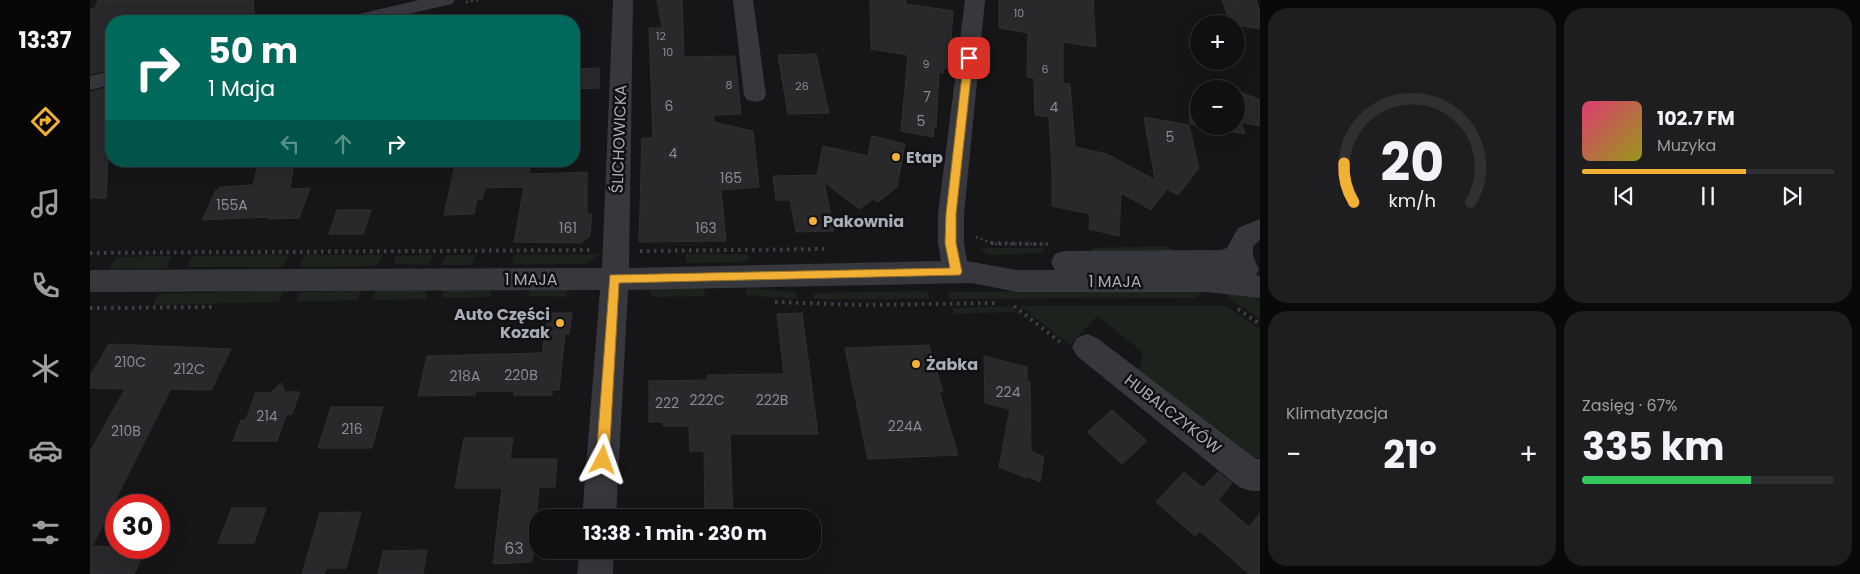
<!DOCTYPE html>
<html lang="pl">
<head>
<meta charset="utf-8">
<style>
  :root { --surface:#101012; --page:#1e1e20; --text:#f1f3f6; --muted:#9c9d9f; --line:#303032; --accent:#f2b134 }
  body { margin:0; font-family:Poppins,sans-serif; background:var(--page); color:var(--text); height:100vh; display:flex; flex-direction:column; font-size:19px; white-space:nowrap }
  * { box-sizing:border-box; margin:0 }
  p { font-size:16px; color:var(--muted) }
  .icon { flex:none; width:28px; height:28px; fill:none; stroke:currentColor; stroke-width:2; stroke-linecap:round; stroke-linejoin:round }
  .map { position:relative; flex:1; overflow:hidden }
  .drawer { display:flex; flex-direction:column; gap:8px; padding:8px; background:#09090a; width:600px }
  .drawer>* { flex:none }
  .top-card { position:absolute; left:15px; top:15px; width:475px; height:152px; border-radius:20px; box-shadow:0 5px 20px #0002,0 0 0 1px var(--line); background:#00695c; color:#fff; overflow:hidden }
  .buttons { position:absolute; left:1100px; top:15px; display:grid; gap:10px }
  .buttons a { display:grid; place-items:center; width:55px; height:55px; border-radius:50%; background:var(--surface); box-shadow:0 5px 20px #0002,0 0 0 1px var(--line); font-size:25px }
  .speed { position:absolute; left:15px; top:494px; display:flex; gap:10px; font-size:25px; font-weight:700; text-align:center }
  .speed>* { display:grid; place-content:center; width:65px; height:65px; border-radius:50%; background:var(--surface); box-shadow:0 5px 20px #0002,0 0 0 1px var(--line); line-height:1 }
  .speed .limit { border:8px solid #d22; background:#fff; color:#111 }
  .pin { position:absolute; display:grid; place-items:center; width:42px; height:42px; color:#fff; margin:-21px; border-radius:10px; box-shadow:0 2px 8px #0006 }
  .me { position:absolute; width:55px; margin:-28px; rotate:4deg; stroke-linejoin:round; filter:drop-shadow(0 0 4px #0008) }
  .turn { display:flex; align-items:center; gap:18px; height:105px; padding:0 20px; font-size:22px }
  .turn .icon { width:65px; height:65px; stroke-width:2.5 }
  .turn b { display:block; font-size:35px; line-height:42px }
  .lanes { display:flex; align-items:center; height:48px; padding:0 20px; background:#0003; justify-content:center; gap:25px; direction:ltr }
  .lanes .off { opacity:.35 }
  .big { font-size:38px; font-weight:700; line-height:1.1 }
  .drawer .card { flex:1; display:flex; flex-direction:column; justify-content:center; gap:8px; min-width:0; padding:0 18px; border-radius:20px; background:var(--page) }
  .drawer .dial { align-items:center; gap:0 }
  .dial svg { height:130px; overflow:visible; fill:none; stroke:var(--line); stroke-width:7; stroke-linecap:round; text-anchor:middle }
  .dial text { fill:var(--text); stroke:none }
  .song { display:flex; align-items:center; gap:15px }
  .cover { width:60px; height:60px; border-radius:8px; background:linear-gradient(135deg,hsl(340 70% 55%),hsl(60 70% 35%)) }
  .played { height:5px; border-radius:2px; background:linear-gradient(90deg,var(--accent) 65%,var(--line) 65%) }
  .keys { display:flex; justify-content:space-around; direction:ltr }
  .heat { display:flex; justify-content:space-between; align-items:center; font-size:28px; direction:ltr }
  .charge { height:8px; border-radius:4px; background:linear-gradient(90deg,#34c759 67%,var(--line) 0) }
  .drawer .tiles { flex:1; display:grid; gap:8px; grid-template-columns:repeat(2,1fr) }
  .trip { position:absolute; left:439px; top:509px; width:292px; height:50px; border-radius:20px; background:var(--surface); box-shadow:0 5px 20px #0002,0 0 0 1px var(--line); font-weight:700; line-height:50px; text-align:center }
  main { display:flex; flex:1; min-height:0 }
  .tab-bar { display:flex; flex-direction:column; width:90px; justify-content:space-around; align-items:center; background:#060607; color:var(--muted) }
  .tab-bar .icon { width:35px; height:35px }
  .tab-bar .on { color:var(--accent) }
  .tab-bar b { font-size:22px; color:var(--text) }
  .map>svg:first-child { display:block }
  .green { fill:#1c231d }
  .building { fill:#29292c; stroke:#303034 }
  .lines { fill:none; stroke-linecap:round; stroke-linejoin:round }
  .path-far1 { stroke:#3d3f44; stroke-width:2.5; stroke-dasharray:2 3; stroke-linecap:butt }
  .path { stroke:#3d3f44; stroke-width:4; stroke-dasharray:2.5 4.5; stroke-linecap:butt }
  .minor { fill:#37383d; fill-rule:evenodd }
  .route { fill:#f2b134; stroke:#9d7322 }
  .poi-dot { fill:#f2b134; stroke:#111113; stroke-width:2 }
  .labels { text-anchor:middle; dominant-baseline:central; stroke-width:5; stroke-linejoin:round; paint-order:stroke }
  .far-number-label { font-size:11px; fill:#888b94 }
  .number-label { font-size:14px; fill:#888b94 }
  .street-label { font-size:16px; fill:#a8adb8; stroke:#111113 }
  .poi-label { font-size:16px; font-weight:bold; fill:#a8adb8; stroke:#111113; text-anchor:start }
  .near-number-label { font-size:16px; fill:#888b94 }
</style>
</head>
<body>
<main>
<nav class="tab-bar">
<b>13:37</b>
<svg class="icon on" aria-label="directions" viewBox="0 0 24 24"><path d="M12 3l9 9-9 9-9-9zM9 14v-3h6M13 9l2 2-2 2"/></svg>
<svg class="icon" aria-label="music" viewBox="0 0 24 24"><path d="M9 18V5l10-2v13"/><circle cx="6" cy="18" r="3"/><circle cx="16" cy="16" r="3"/></svg>
<svg class="icon" aria-label="phone" viewBox="0 0 24 24"><path d="M5 4h4l2 5-3 2q2 4 5 5l2-3 5 2v4C11 20 4 13 5 4z"/></svg>
<svg class="icon" aria-label="climate" viewBox="0 0 24 24"><path d="M12 3v18M4 7l16 10M4 17L20 7"/></svg>
<svg class="icon" aria-label="car" viewBox="0 0 24 24"><path d="M5 17H2v-5l4-1 3-4h7l3 4 3 1v5h-3M9 17h6M6 11h13"/><circle cx="7" cy="17" r="2"/><circle cx="17" cy="17" r="2"/></svg>
<svg class="icon" aria-label="filters" viewBox="0 0 24 24"><path d="M4 7h16M4 17h16"/><circle cx="9" cy="7" r="2"/><circle cx="15" cy="17" r="2"/></svg>
</nav>
<div class="map">
<svg width="1170" height="574" viewBox="0 0 1170 574">
  <rect width="100%" height="100%" fill="#161618"/>
  <path class="green" d="M1078,246L1086,251L1003,253L1002,248Z
    M889,248H953L954,253L904,255L897,254Z
    M511,254L495,264H422L424,255Z
    M596,254H658L659,260L653,262L598,263L596,261Z
    M199,255L192,267H97L102,256Z
    M214,255H292L289,263L284,266L214,267L210,264Z
    M344,255L338,265L304,264L305,256Z
    M356,255H385L382,265H352Z
    M83,256L76,268L21,269L20,267L26,257Z
    M612,287L616,296L569,297L562,296L559,292L560,288Z
    M658,288L706,292L708,299L656,295V289Z
    M440,289H477L476,297L439,296Z
    M1135,289L1159,295L1170,301V319L1139,298Z
    M354,290H400L401,292L400,297L352,298Z
    M1111,290V295L1104,298L859,299L858,292Z
    M193,291L189,302L63,305L68,294Z
    M270,291L268,300L206,302L210,292Z
    M288,291H337L336,299L282,300L284,292Z
    M834,291L838,293L839,299H724L723,293Z
    M921,306L932,315L920,312L863,314L862,308Z
    M930,306H1136L1170,329V458H1164L1049,371L1053,352L1007,316L980,345Z"/>
  <path class="building" d="M8,0H21V4L22,0H163L165,21H21V69L0,74V9L5,8Z
    M567,0H592L594,57L645,56L651,114L624,115L623,122L663,131L669,187L631,190L636,241L549,242L552,138H563L559,28H572Z
    M780,0H815L816,4L863,11L859,69L854,68L853,73L849,72L846,128L844,127L843,137L811,131L818,55L781,49Z
    M909,0H1003L1006,47L973,42V83L980,84L985,147L1017,154L1065,180L1054,117L1099,125L1109,168L1088,195L1077,189L1061,210L1031,193L1029,236L999,229L1000,214L962,206V171L959,117L945,115L944,78L937,77L938,33L909,28Z
    M1132,0H1166L1170,12V29L1141,24Z
    M726,54L739,113L698,114L688,55Z
    M509,68V88L484,89V69Z
    M21,87L16,198H0V92Z
    M1146,90L1170,100V126L1151,122L1155,134L1112,126H1146Z
    M1099,103L1109,105V126L1100,124Z
    M782,136L815,144L807,187L788,202L783,199L769,209L734,182L744,231L706,232L700,200H686L683,176L727,175L733,146L778,156Z
    M169,161H204L200,189L220,188L209,218L178,219L179,217L112,220L126,190H129L130,187L163,185Z
    M366,161H401L402,165L440,166L439,174L497,172V214H502L500,236L491,243L424,242L434,187L395,188L392,199H387L384,214L354,215Z
    M247,210H281L273,234H239Z
    M458,313H482L479,334H475L469,390H462V395H424V391H386L385,395L328,396L337,356L452,353Z
    M712,313L728,434H640L643,518H615L614,451H600L599,426H573V422H559V381L618,380L617,375L694,374L687,314Z
    M19,344L141,349L121,390L81,389L2,546L56,548L44,574H0V452L35,389L0,388V376Z
    M839,345L853,392L849,391L868,455L778,459L755,348Z
    M894,356L937,367V382H940L941,451L954,457L950,482L936,476V478L909,467L920,409L895,403Z
    M191,383L195,392H210L202,414L196,415L187,441H143L151,420H156L166,392L180,393Z
    M241,407H293L282,448H228Z
    M1022,410L1057,441L1032,464L997,432Z
    M374,438H423L420,459H467L465,487H449L442,562L403,564L412,488H365Z
    M1094,472L1113,488L1128,472L1142,483L1128,500L1159,527L1170,513V574H1159L1110,531L1105,536L1066,502Z
    M142,508H176L164,543H128Z
    M271,512L256,568H236L234,574H212L230,513Z
    M337,550L333,574H288L293,551Z"/>
  <g class="lines">
    <path class="path-far1" d="M376,2L390,0
      M232,21L241,19
      M886,237L904,244H958"/>
    <path class="path" d="M901,243L958,244
      M550,251L734,249
      M0,253L501,250
      M685,302L769,305L909,303
      M924,306L970,342
      M0,308L122,307
      M1148,309L1170,324"/>
    <path class="minor" d="M329,0H365L362,4L288,21H253L256,17Z
      M523,0H543L539,268L851,261L848,243V214L875,0H895L874,214V243L877,261L927,270H965L961,262L965,254L974,251L1131,250L1137,248L1148,228L1170,219V240L1163,246V256L1169,270L1166,275L1170,276V298L1117,292H927L882,283L538,290L526,518H492L510,290L0,292V270L512,268Z
      M643,0H663L676,95L673,100L665,102L657,100L654,95Z
      M21,71V85L0,90V76Z
      M997,334L1007,338L1166,459H1170V491H1161L1149,487L987,356L982,347L987,338Z
      M490,550H524L523,574H487Z"/>
  </g>
  <path class="route" d="M879,55L883,58L866,214V243L872,272L870,275L529,283L519,460L517,465L513,467L508,465L506,460L520,275L860,268L855,243L856,214L874,58Z"/>
  <g class="poi-dot">
    <circle cx="806" cy="157" r="5"/>
    <circle cx="723" cy="221" r="5"/>
    <circle cx="470" cy="323" r="5"/>
    <circle cx="826" cy="364" r="5"/>
  </g>
  <g class="labels">
    <g class="far-number-label">
      <text x="929" y="13">10</text>
      <text x="571" y="36">12</text>
      <text x="578" y="52">10</text>
      <text x="836" y="64">9</text>
      <text x="955" y="69">6</text>
      <text x="639" y="85">8</text>
      <text x="712" y="86">26</text>
    </g>
    <g class="number-label">
      <text x="837" y="97">7</text>
      <text x="579" y="106">6</text>
      <text x="964" y="107">4</text>
      <text x="831" y="121">5</text>
      <text x="1080" y="137">5</text>
      <text x="583" y="153">4</text>
      <text x="641" y="178">165</text>
      <text x="142" y="205">155A</text>
      <text x="478" y="228">161</text>
      <text x="616" y="228">163</text>
      <text x="40" y="362">210C</text>
      <text x="99" y="369">212C</text>
      <text x="431" y="375">220B</text>
      <text x="375" y="376">218A</text>
      <text x="918" y="392">224</text>
      <text x="617" y="400">222C</text>
      <text x="682" y="400">222B</text>
      <text x="577" y="403">222</text>
      <text x="177" y="416">214</text>
      <text x="815" y="426">224A</text>
      <text x="262" y="429">216</text>
      <text x="36" y="431">210B</text>
    </g>
    <g class="street-label">
      <text transform="translate(529 139) rotate(-88)">ŚLICHOWICKA</text>
      <text x="441" y="279">1 MAJA</text>
      <text x="1025" y="281">1 MAJA</text>
      <text transform="translate(1083 414) rotate(38)">HUBALCZYKÓW</text>
    </g>
    <g class="poi-label">
      <text x="816" y="157">Etap</text>
      <text x="733" y="221">Pakownia</text>
      <text x="460" y="314" text-anchor="end">Auto Części<tspan x="460" dy="18">Kozak</tspan></text>
      <text x="836" y="364">Żabka</text>
    </g>
    <g class="near-number-label">
      <text x="424" y="548">63</text>
    </g>
  </g>
</svg>
<div class="buttons">
<a>+</a>
<a>−</a>
</div>
<div class="speed"><div class="limit">30</div></div>
<div class="pin" style="left:879px;top:58px;background:#d93025"><svg class="icon" aria-label="arrive" viewBox="0 0 24 24"><path d="M6 21V4h12l-3 4 3 4H6"/></svg></div>
<svg class="me" style="left:513px;top:460px" viewBox="-20 -20 40 40"><path d="M0-17L14 15 0 8-14 15z" fill="#f2b134" stroke="#fff" stroke-width="4"/></svg>
<div class="trip">13:38 · 1 min · 230 m</div>
<div class="top-card">
<div class="turn"><svg class="icon" aria-label="right" viewBox="0 0 24 24"><path d="M7 20v-9h11M14 6l5 5-5 5"/></svg><div><b>50 m</b>1 Maja</div></div>
<div class="lanes"><svg class="icon off" aria-label="left" viewBox="0 0 24 24"><path d="M17 20v-9H6M10 6l-5 5 5 5"/></svg><svg class="icon off" aria-label="ahead" viewBox="0 0 24 24"><path d="M12 20V5M6 11l6-6 6 6"/></svg><svg class="icon" aria-label="right" viewBox="0 0 24 24"><path d="M7 20v-9h11M14 6l5 5-5 5"/></svg></div>
</div>
</div>
<section class="drawer">
<div class="tiles">
<div class="card dial"><svg viewBox="0 0 100 80">
<path d="M14 69A42 42 0 1 1 86 69"/>
<path d="M14 69A42 42 0 0 1 8 45" stroke="#f2b134"/>
<text x="50" y="56" font-size="32" font-weight="700">20</text>
<text x="50" y="72" font-size="11">km/h</text>
</svg></div>
<div class="card">
<div class="song"><i class="cover"></i><div><b>102.7 FM</b><p>Muzyka</p></div></div>
<div class="played"></div>
<div class="keys"><svg class="icon" aria-label="previous" viewBox="0 0 24 24"><path d="M18 5L8 12l10 7zM5 5v14"/></svg><svg class="icon" aria-label="pause" viewBox="0 0 24 24"><path d="M8 5v14M16 5v14"/></svg><svg class="icon" aria-label="next" viewBox="0 0 24 24"><path d="M6 5l10 7-10 7zM19 5v14"/></svg></div>
</div>
<div class="card"><p>Klimatyzacja</p>
<div class="heat"><a>−</a><b class="big">21°</b><a>+</a></div>
</div>
<div class="card"><p>Zasięg · 67%</p><b class="big">335 km</b><div class="charge"></div></div>
</div>
</section>
</main>
</body>
</html>
